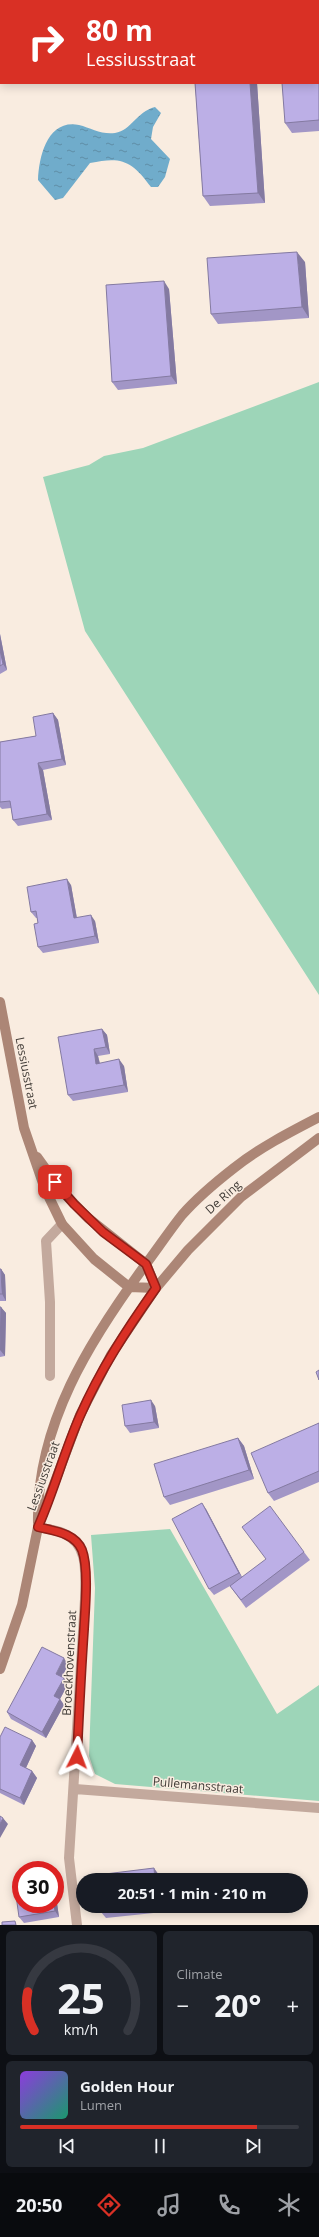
<!DOCTYPE html>
<html lang="en">
<head>
<meta charset="utf-8">
<style>
  :root { --surface:#171b24; --page:#20242c; --text:#f1f3f6; --muted:#9ea1a6; --line:#363941; --accent:#d93025 }
  body { margin:0; font-family:"Open Sans",sans-serif; background:var(--page); color:var(--text); height:100vh; display:flex; flex-direction:column; font-size:15px; white-space:nowrap }
  * { box-sizing:border-box; margin:0 }
  p { font-size:13px; color:var(--muted) }
  .icon { flex:none; width:22px; height:22px; fill:none; stroke:currentColor; stroke-width:2; stroke-linecap:round; stroke-linejoin:round }
  .map { position:relative; height:1925px; overflow:hidden }
  .drawer { display:flex; flex-direction:column; gap:6px; padding:6px; background:#0d0f14; flex:1 }
  .drawer>* { flex:none }
  .banner { position:absolute; left:0px; top:0px; width:319px; height:84px; box-shadow:0 2px 10px #0003; background:#d93025; color:#fff; overflow:hidden }
  .speed { position:absolute; left:12px; top:1861px; display:flex; gap:8px; font-size:20px; font-weight:700; text-align:center }
  .speed>* { display:grid; place-content:center; width:52px; height:52px; border-radius:50%; background:var(--surface); box-shadow:0 2px 10px #0003; line-height:1 }
  .speed .limit { border:6px solid #d22; background:#fff; color:#111 }
  .pin { position:absolute; display:grid; place-items:center; width:34px; height:34px; color:#fff; margin:-17px; border-radius:8px; box-shadow:0 2px 6px #0006 }
  .me { position:absolute; width:44px; margin:-22px; rotate:3deg; stroke-linejoin:round; filter:drop-shadow(0 0 3px #0008) }
  .turn { display:flex; align-items:center; gap:14px; height:84px; padding:0 20px; font-size:18px }
  .turn .icon { width:52px; height:52px; stroke-width:2.5 }
  .turn b { display:block; font-size:28px; line-height:34px }
  .big { font-size:30px; font-weight:700; line-height:1.1 }
  .drawer .card { flex:1; display:flex; flex-direction:column; justify-content:center; gap:6px; min-width:0; padding:0 14px; border-radius:6px; background:var(--page) }
  .drawer .dial { align-items:center; gap:0 }
  .dial svg { height:104px; overflow:visible; fill:none; stroke:var(--line); stroke-width:7; stroke-linecap:round; text-anchor:middle }
  .dial text { fill:var(--text); stroke:none }
  .song { display:flex; align-items:center; gap:12px }
  .cover { width:48px; height:48px; border-radius:6px; background:linear-gradient(135deg,hsl(270 70% 55%),hsl(160 70% 35%)) }
  .played { height:4px; border-radius:2px; background:linear-gradient(90deg,var(--accent) 85%,var(--line) 85%) }
  .keys { display:flex; justify-content:space-around; direction:ltr }
  .heat { display:flex; justify-content:space-between; align-items:center; font-size:22px; direction:ltr }
  .drawer .tiles { flex:1; display:grid; gap:6px; grid-template-columns:1fr 1fr }
  .card:last-child { grid-column:span 2 }
  .trip { position:absolute; left:76px; top:1873px; width:232px; height:40px; border-radius:20px; background:var(--surface); box-shadow:0 2px 10px #0003; font-weight:700; line-height:40px; text-align:center }
  .menu { display:flex; height:64px; justify-content:space-around; align-items:center; background:#090b0e; color:var(--muted) }
  .menu .icon { width:28px; height:28px }
  .menu .on { color:var(--accent) }
  .menu b { font-size:18px; color:var(--text) }
  .map>svg:first-child { display:block }
  .green { fill:#9dd5b8 }
  .water { fill:url(#water-ripples) }
  .lines { fill:none; stroke-linecap:round; stroke-linejoin:round }
  .minor { stroke:#c3a99d; stroke-width:10 }
  .secondary { stroke:#ac8676; stroke-width:10 }
  .wall { fill:#a296c6 }
  .shaded-wall { fill:#847aa1 }
  .building { fill:#bcafe6; stroke:#847aa1 }
  .route-casing { stroke:#8d1f18; stroke-width:10 }
  .route { stroke:#d93025; stroke-width:7 }
  .labels { text-anchor:middle; dominant-baseline:central; stroke-width:3; stroke-linejoin:round; paint-order:stroke }
  .street-label { font-size:12px; fill:#413c37; stroke:#f9ece0 }
</style>
</head>
<body>
<div class="map">
<svg width="319" height="1925" viewBox="0 0 319 1925">
  <defs>
    <pattern id="water-ripples" width="26" height="14" patternUnits="userSpaceOnUse"><rect width="26" height="14" fill="#70accb"/><path d="M2 4q2-2 4 0t4 0M15 11q2-2 4 0t4 0" fill="none" stroke="#5e8da6"/></pattern>
  </defs>
  <rect width="100%" height="100%" fill="#f9ece0"/>
  <path class="green" d="M319,382V995L85,631L43,477L89,465L104,456L143,448Z
    M170,1529L277,1714L319,1685V1801L115,1784L95,1774L89,1756L95,1588L91,1535Z"/>
  <path class="water" d="M155,107L161,113L153,127L151,139L170,159L165,177L158,187H151C132,161 122,156 90,163L63,198L55,200L38,180C39,155 48,119 79,125C91,128 102,135 115,133C132,130 136,112 155,107Z"/>
  <g class="lines">
    <path class="minor" d="M50,1376V1302L46,1241L62,1224
      M38,1527C46,1529 56,1530 63,1533C90,1545 85,1574 85,1599L69,1858L77,1925
      M75,1789L319,1808"/>
    <path class="secondary" d="M0,1002L24,1128L45,1189L62,1224L94,1259L129,1287L156,1288
      M37,1157L60,1189L88,1218L146,1264L156,1288
      M38,1523C36,1425 90,1340 146,1264C158,1248 170,1230 182,1215C197,1198 216,1182 234,1168C259,1148 290,1132 319,1117
      M0,1669L22,1605L38,1527L80,1415L111,1355L156,1288L188,1250L241,1197L319,1138"/>
  </g>
  <path class="wall" d="M319,55V131L292,133L285,123Z
    M195,83H257L265,203L210,206L203,196Z
    M305,262L309,318L218,324L211,314Z
    M169,289L177,384L118,390L112,382Z
    M0,634L7,670L0,674Z
    M53,713L58,720L66,765L43,770L52,820L18,826L13,820L11,808L2,809L0,807V742L36,736Z
    M71,885L77,918L95,921L99,943L43,953L38,947V923L37,918H36L31,912Z
    M102,1029L107,1035L110,1054L98,1056L100,1063L124,1066L128,1092L73,1101L68,1095Z
    M0,1269H1L5,1275L6,1301H0Z
    M0,1307L6,1313L5,1356L0,1357Z
    M155,1406L159,1428L130,1433L125,1426Z
    M319,1423V1482L274,1501L268,1493Z
    M238,1438L244,1446L254,1479L170,1505L164,1497Z
    M206,1509L242,1577L304,1552L310,1560L246,1608L230,1586L214,1595L209,1589Z
    M68,1665L62,1677L68,1684L60,1699L64,1705L46,1738L11,1719L7,1712Z
    M0,1737L32,1740L36,1746L26,1768L32,1771L37,1778L24,1805L0,1793Z
    M55,1890L59,1917L24,1923L19,1917L55,1904Z
    M100,1906H162L163,1912L106,1918L101,1912Z"/>
  <path class="shaded-wall" d="M250,83H257L265,203L258,193Z
    M297,252L305,262L309,318L302,307Z
    M164,281L169,289L177,384L171,376Z
    M0,634L7,670L3,664L0,650Z
    M53,713L58,720L66,765L62,759Z
    M38,763L43,770L52,820L47,814Z
    M67,879L71,885L78,925L74,918Z
    M91,915L95,921L99,943L95,936Z
    M102,1029L107,1035L110,1054L106,1047Z
    M94,1049L98,1056L101,1070L96,1064Z
    M119,1059L124,1066L128,1092L124,1085Z
    M1,1269L5,1275L6,1301L2,1294Z
    M1,1307L6,1313L5,1356L0,1350Z
    M151,1400L155,1406L159,1428L154,1422Z
    M238,1438L244,1446L254,1479L249,1470Z
    M202,1503L206,1509L243,1579L239,1573Z
    M64,1658L68,1665L60,1680L56,1674Z
    M64,1678L68,1684L60,1699L64,1705L46,1738L42,1732L54,1696Z
    M32,1740L36,1746L24,1772L20,1765Z
    M32,1771L37,1778L24,1805L20,1798Z
    M3,1818L8,1824L0,1838V1824Z
    M154,1868L159,1875V1880H155Z
    M55,1890L59,1917L55,1911L54,1904H55Z
    M158,1906H162L163,1912Z"/>
  <path class="building" d="M318,55H319V120L285,123L282,83H318Z
    M195,83H250L258,193L203,196Z
    M297,252L302,307L211,314L207,258Z
    M164,281L171,376L112,382L106,285Z
    M0,650L3,664L0,666Z
    M53,713L62,759L38,763L47,814L13,820L10,801L0,802V742L36,736L33,717Z
    M67,879L74,918L91,915L95,936L38,947L34,924L38,923L36,911L31,912L27,887Z
    M102,1029L106,1047L94,1049L96,1064L119,1059L124,1085L68,1095L58,1037Z
    M0,1269H1L2,1294H0Z
    M0,1307H1L0,1350Z
    M319,1370V1380L316,1372Z
    M151,1400L154,1422L125,1426L122,1405Z
    M319,1423V1471L268,1493L251,1453Z
    M238,1438L249,1470L164,1497L154,1464Z
    M202,1503L239,1573L209,1589L172,1519Z
    M270,1506L304,1552L241,1600L230,1586L266,1559L242,1527Z
    M42,1647L64,1658L56,1674L64,1678L54,1696L60,1699L42,1732L7,1712Z
    M5,1727L32,1740L20,1765L32,1771L20,1798L0,1789V1737Z
    M0,1816L3,1818L0,1824Z
    M154,1868L155,1880H98L97,1875Z
    M21,1880V1904H54L55,1911L19,1917L14,1881Z
    M100,1906H158L101,1912Z
    M15,1921L16,1925H2V1922Z"/>
  <g class="lines">
    <g class="route-casing">
      <path id="route" d="M55,1182L74,1204L103,1232L146,1264L156,1288C127,1329 100,1370 80,1416C64,1452 54,1491 38,1527C54,1531 75,1533 82,1550C89,1568 85,1610 84,1629C81,1672 79,1714 77,1757"/>
    </g>
    <use href="#route" class="route"/>
  </g>
  <g class="labels">
    <g class="street-label">
      <text transform="translate(27 1073) rotate(79)">Lessiusstraat</text>
      <text transform="translate(223 1197) rotate(-42)">De Ring</text>
      <text transform="translate(43 1476) rotate(-70)">Lessiusstraat</text>
      <text transform="translate(69 1663) rotate(-87)">Broeckhovenstraat</text>
      <text transform="translate(198 1785) rotate(5)">Pullemansstraat</text>
    </g>
  </g>
</svg>
<div class="speed"><div class="limit">30</div></div>
<div class="pin" style="left:55px;top:1182px;background:#d93025"><svg class="icon" aria-label="arrive" viewBox="0 0 24 24"><path d="M6 21V4h12l-3 4 3 4H6"/></svg></div>
<svg class="me" style="left:77px;top:1757px" viewBox="-20 -20 40 40"><path d="M0-17L14 15 0 8-14 15z" fill="#d93025" stroke="#fff" stroke-width="4"/></svg>
<div class="trip">20:51 · 1 min · 210 m</div>
<div class="banner">
<div class="turn"><svg class="icon" aria-label="right" viewBox="0 0 24 24"><path d="M7 20v-9h11M14 6l5 5-5 5"/></svg><div><b>80 m</b>Lessiusstraat</div></div>
</div>
</div>
<section class="drawer">
<div class="tiles">
<div class="card dial"><svg viewBox="0 0 100 80">
<path d="M14 69A42 42 0 1 1 86 69"/>
<path d="M14 69A42 42 0 0 1 9 39" stroke="#d93025"/>
<text x="50" y="56" font-size="32" font-weight="700">25</text>
<text x="50" y="72" font-size="11">km/h</text>
</svg></div>
<div class="card"><p>Climate</p>
<div class="heat"><a>−</a><b class="big">20°</b><a>+</a></div>
</div>
<div class="card">
<div class="song"><i class="cover"></i><div><b>Golden Hour</b><p>Lumen</p></div></div>
<div class="played"></div>
<div class="keys"><svg class="icon" aria-label="previous" viewBox="0 0 24 24"><path d="M18 5L8 12l10 7zM5 5v14"/></svg><svg class="icon" aria-label="pause" viewBox="0 0 24 24"><path d="M8 5v14M16 5v14"/></svg><svg class="icon" aria-label="next" viewBox="0 0 24 24"><path d="M6 5l10 7-10 7zM19 5v14"/></svg></div>
</div>
</div>
</section>
<nav class="menu">
<b>20:50</b>
<svg class="icon on" aria-label="directions" viewBox="0 0 24 24"><path d="M12 3l9 9-9 9-9-9zM9 14v-3h6M13 9l2 2-2 2"/></svg>
<svg class="icon" aria-label="music" viewBox="0 0 24 24"><path d="M9 18V5l10-2v13"/><circle cx="6" cy="18" r="3"/><circle cx="16" cy="16" r="3"/></svg>
<svg class="icon" aria-label="phone" viewBox="0 0 24 24"><path d="M5 4h4l2 5-3 2q2 4 5 5l2-3 5 2v4C11 20 4 13 5 4z"/></svg>
<svg class="icon" aria-label="climate" viewBox="0 0 24 24"><path d="M12 3v18M4 7l16 10M4 17L20 7"/></svg>
</nav>
</body>
</html>
